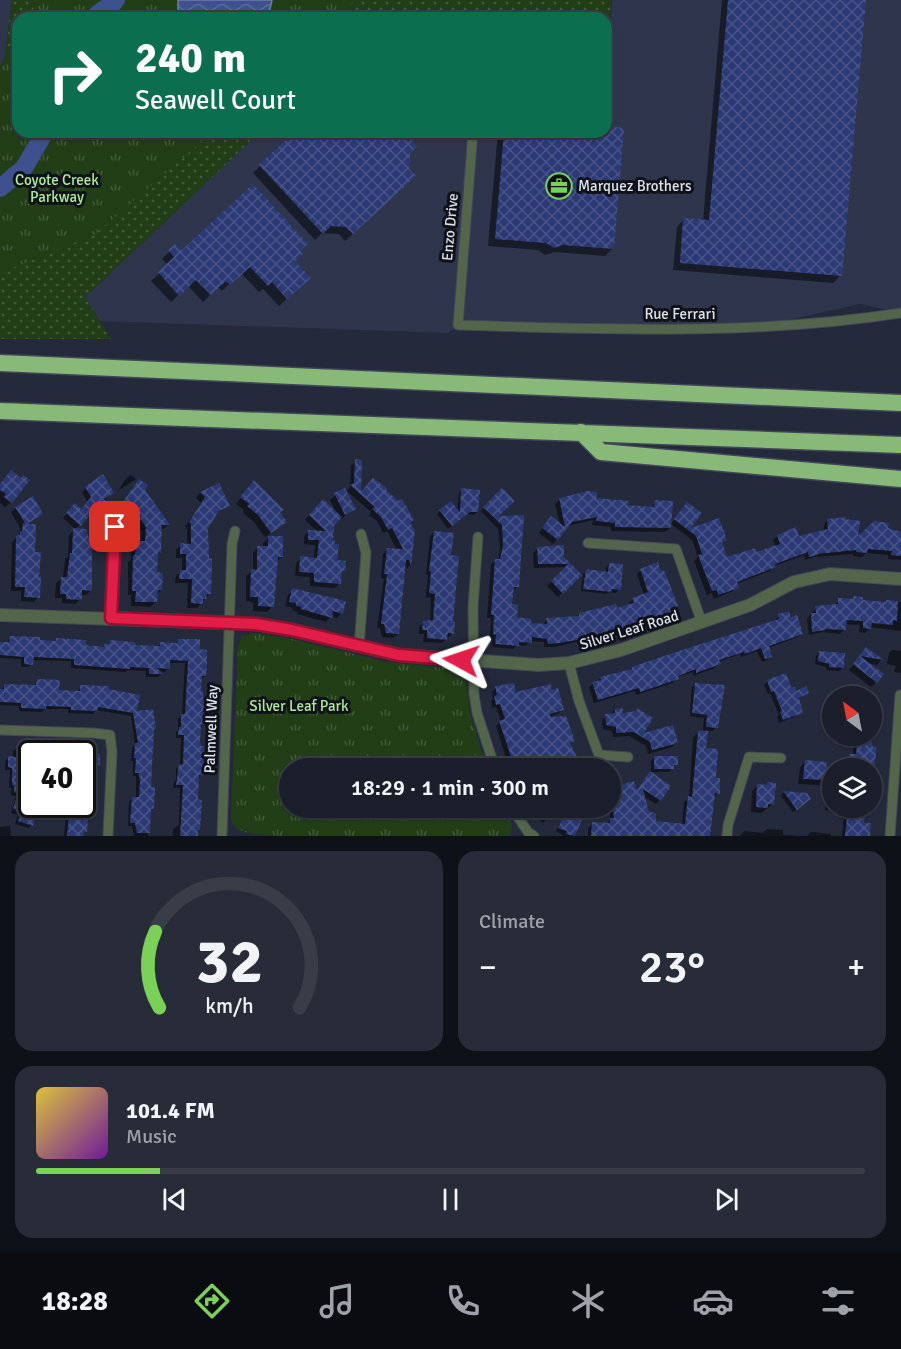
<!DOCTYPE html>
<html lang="en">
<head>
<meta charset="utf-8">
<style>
  :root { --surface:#1b1f2c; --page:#282c38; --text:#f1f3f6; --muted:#a0a2a9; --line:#393d48; --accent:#7ad157 }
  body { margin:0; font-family:Signika,sans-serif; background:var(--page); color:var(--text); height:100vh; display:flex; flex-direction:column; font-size:22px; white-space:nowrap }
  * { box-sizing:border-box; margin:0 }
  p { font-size:20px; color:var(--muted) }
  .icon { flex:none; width:33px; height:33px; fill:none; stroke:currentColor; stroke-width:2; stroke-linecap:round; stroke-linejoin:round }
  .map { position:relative; height:836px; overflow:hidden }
  .sheet { display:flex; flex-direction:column; gap:15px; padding:15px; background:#0f1118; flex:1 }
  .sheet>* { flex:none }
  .banner { position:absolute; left:12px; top:12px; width:600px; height:126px; border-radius:18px; box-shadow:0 2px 4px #0004,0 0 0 2px var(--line); background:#0b6e4f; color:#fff; overflow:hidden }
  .needle { width:39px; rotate:328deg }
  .buttons { position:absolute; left:822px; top:686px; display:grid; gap:12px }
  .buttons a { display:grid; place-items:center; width:60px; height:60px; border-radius:50%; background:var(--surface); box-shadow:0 2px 4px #0004,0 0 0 2px var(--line); font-size:30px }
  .speed { position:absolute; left:18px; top:740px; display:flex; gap:12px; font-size:30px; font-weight:700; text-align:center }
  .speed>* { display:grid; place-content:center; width:78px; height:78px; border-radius:50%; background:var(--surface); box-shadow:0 2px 4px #0004,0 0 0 2px var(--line); line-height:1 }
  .speed .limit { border:3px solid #111; border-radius:9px; background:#fff; color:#111 }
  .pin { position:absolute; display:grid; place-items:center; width:51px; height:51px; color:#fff; margin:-26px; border-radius:12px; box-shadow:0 3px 9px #0006 }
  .me { position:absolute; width:66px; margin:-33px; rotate:275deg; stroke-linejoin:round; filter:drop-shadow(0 0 4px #0008) }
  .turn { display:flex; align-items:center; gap:21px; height:126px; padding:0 24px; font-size:27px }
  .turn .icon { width:78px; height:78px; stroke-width:2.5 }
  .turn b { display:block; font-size:42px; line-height:51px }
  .big { font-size:45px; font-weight:600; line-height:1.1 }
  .sheet .card { flex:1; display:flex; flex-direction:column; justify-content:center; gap:9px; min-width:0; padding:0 21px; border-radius:18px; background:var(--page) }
  .sheet .dial { align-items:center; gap:0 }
  .dial svg { height:156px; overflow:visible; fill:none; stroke:var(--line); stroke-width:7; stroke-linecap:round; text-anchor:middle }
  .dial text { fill:var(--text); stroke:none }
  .song { display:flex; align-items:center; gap:18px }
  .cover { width:72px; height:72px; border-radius:9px; background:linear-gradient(135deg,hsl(50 70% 55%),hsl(280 70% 35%)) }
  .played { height:6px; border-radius:3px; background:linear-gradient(90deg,var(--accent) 15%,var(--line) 15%) }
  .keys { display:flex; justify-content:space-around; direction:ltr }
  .heat { display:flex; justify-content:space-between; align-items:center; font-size:33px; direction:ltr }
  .sheet .tiles { flex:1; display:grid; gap:15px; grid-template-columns:1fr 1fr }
  .card:last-child { grid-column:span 2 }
  .trip { position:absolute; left:279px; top:758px; width:342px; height:60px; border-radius:30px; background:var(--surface); box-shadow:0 2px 4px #0004,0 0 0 2px var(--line); font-weight:600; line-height:60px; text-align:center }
  .dock { display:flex; height:96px; justify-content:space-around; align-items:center; background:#0b0c12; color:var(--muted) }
  .dock .icon { width:42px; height:42px }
  .dock .selected { color:var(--accent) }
  .dock b { font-size:27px; color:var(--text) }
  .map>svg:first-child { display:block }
  .built { fill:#2e354c }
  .grass { fill:url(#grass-dots) }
  .park { fill:url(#park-tufts) }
  .water { fill:url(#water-waves); stroke:#6e7caa; stroke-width:1.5 }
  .shadow { fill:#0007 }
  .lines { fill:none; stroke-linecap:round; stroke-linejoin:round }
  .river { stroke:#3f508e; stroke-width:18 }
  .building { fill:url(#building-cross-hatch) }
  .minor-casing { stroke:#424757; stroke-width:11 }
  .tertiary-casing { stroke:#424757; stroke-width:14 }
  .motorway-casing { stroke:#424757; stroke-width:19 }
  .minor { stroke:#53664c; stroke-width:9 }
  .tertiary { stroke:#53664c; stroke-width:12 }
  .motorway { stroke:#89b978; stroke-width:16 }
  .route-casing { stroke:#92132f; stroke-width:15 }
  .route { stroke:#e11d48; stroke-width:10 }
  .labels { text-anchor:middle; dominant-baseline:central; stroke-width:6; stroke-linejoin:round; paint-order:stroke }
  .park-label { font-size:15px; fill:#aced94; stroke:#10121a }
  .poi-label { font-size:15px; fill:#dde2ed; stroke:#10121a; text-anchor:start }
  .street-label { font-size:15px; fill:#dde2ed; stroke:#10121a }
</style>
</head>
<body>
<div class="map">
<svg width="901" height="836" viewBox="0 0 901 836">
  <defs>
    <pattern id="grass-dots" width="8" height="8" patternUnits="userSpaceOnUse" patternTransform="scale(1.5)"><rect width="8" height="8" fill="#223e17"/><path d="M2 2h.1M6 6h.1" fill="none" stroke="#425a39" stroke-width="1.8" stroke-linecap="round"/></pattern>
    <pattern id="park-tufts" width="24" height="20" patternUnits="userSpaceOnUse" patternTransform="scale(1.5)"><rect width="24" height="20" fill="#223e17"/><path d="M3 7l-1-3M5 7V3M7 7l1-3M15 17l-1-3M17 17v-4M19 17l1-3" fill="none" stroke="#425a39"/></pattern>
    <pattern id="water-waves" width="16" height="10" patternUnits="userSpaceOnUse" patternTransform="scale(1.5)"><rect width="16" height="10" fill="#3f508e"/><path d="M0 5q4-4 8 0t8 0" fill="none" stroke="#5a699e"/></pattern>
    <pattern id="building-cross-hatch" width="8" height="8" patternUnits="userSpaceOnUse" patternTransform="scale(1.5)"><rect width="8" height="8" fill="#2b3975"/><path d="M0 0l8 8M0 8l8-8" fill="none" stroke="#495589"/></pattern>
  </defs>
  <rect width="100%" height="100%" fill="#24293b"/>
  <path class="built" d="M0,0H12L0,92Z
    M612,0H901V313L860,304L750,328L459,325L448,333L100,321L85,297L260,132H606V41H609Z"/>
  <path class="grass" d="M12,0H611L609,41H606V18H386L347,14L345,18H18V132H260L85,297L111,339H0V92Z"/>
  <path class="park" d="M38,0H352L351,12L345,18H28Z
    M18,35V132H213L94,235L0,273V66Z
    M254,633L287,638L387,662L458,669L466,679L470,713L487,768H290V807H502L512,823L510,836H280C264,835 234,836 231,819L238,646L242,636Z"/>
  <path class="water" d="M178,0H272L268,18H178Z"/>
  <path class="shadow" d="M722,0H864L841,275L833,283L673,270L677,227L684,219L703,221Z
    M606,128L613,248L605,256L555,252L545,255L538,250L488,246L498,132H606Z
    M296,132H402L408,153L406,184L345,241L339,234L322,233L315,240L253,173Z
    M175,246L181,252L298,251L293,261L309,278L279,306L263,289L259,292L241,273L222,291L218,287L203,302L188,286L171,302L151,281L168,265L162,259Z
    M356,461H361L360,495L368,485L409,523L413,531L410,565L406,569L404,564L398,634L393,638L382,637L380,628H377L384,579L381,578L383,554L387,550H397L387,531L383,533L377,521L369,515L371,512L347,491L350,487L351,466Z
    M131,475L136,479L118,491L125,480Z
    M6,477L11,502L5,507L0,503V485Z
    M139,481L143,490L168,525L163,529H160L159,552L156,555V574L161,590L156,595V602L150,607L131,606V595H128V562L131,560V547L136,542H141L142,532L128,513L119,508Z
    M218,485L228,506L215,514L207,528L209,594L197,608H187L188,583H175L176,576L182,571V558H176V550L181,545H187V529L185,527L201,503L196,498L200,493Z
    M86,488L112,493L74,530L91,590L86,595H80V599L75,604L62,603V598H55L56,583L63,578L65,559L68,557L69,535L75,529L63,518L75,505L81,511L88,503L82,493Z
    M249,488L279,513V527L265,537L253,521L243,513L244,510L236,504Z
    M462,490L477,512L474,515L466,514L448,529L437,514L440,511H457L459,493Z
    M502,490L495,518L522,517L517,587L513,591L511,606L515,619L529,624L543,625L547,619L576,617L580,614L616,610L630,605L629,603L633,599L644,595L637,574L641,570L677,606L665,615L593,639V637L580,639L576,642L555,647H544V642L530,641L526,646L517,645L513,649L492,647L493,638H490L491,618H487L491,564L498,561L500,549L498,529L481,511Z
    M335,495L354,509L333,525L331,542L336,561L344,570L340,574L339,583L335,588L310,586V577L295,576L296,563L301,558L314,559L315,545L304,544V536L309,531L318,532L305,520L323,501L336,512L330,500Z
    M560,499L595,500L627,506L651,509L656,501L670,528L665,532L611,531V527L592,525L593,520L567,526L553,544L539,533L547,522L560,524L555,504Z
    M16,508L41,514L25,525L33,553L37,578L38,597L34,602L21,601V591H11L12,542L19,535L20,528L11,512Z
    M683,508L700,513L687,531L718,520L725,540L721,544L726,559L755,554L776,547L773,540L778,536L798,537L824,532V524L828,520L856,539L887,530L901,533V560L888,559V555L866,553L862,557L853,556V554L814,557L805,560L804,555L774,566L770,571L736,584L737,587L733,591L714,599L712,593L707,595L694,561L698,557L692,540L671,524Z
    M434,532L450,556L453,633L442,643L423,642L424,634H419V627L424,622H430L431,598L426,597L428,575H426L430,537Z
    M269,538L282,557L276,562L272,606L267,612L253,611V602L246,601V576L253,570V553L258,547H263V543Z
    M537,549L563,557L580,575L558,597L547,586L566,567L534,568L533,553Z
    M609,564L619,589L616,593L609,592L607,594L581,591L583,574L586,571L606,573V568Z
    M293,590L341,613L337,618L331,616L326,622L297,614L298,612L292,610L293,608L285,606L288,595Z
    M853,598L862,601L885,604L887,601L901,602V631L870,627L865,633L859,632L860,625L845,624L844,630L840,634L822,632L809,635L807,619L816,608L834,606L839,600L850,601Z
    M779,616L801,634L798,637L768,648L771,656L767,660L762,662L757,651L741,657L740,654L718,662L715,668L693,676V672L677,677L673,683L636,695L635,691L594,703L589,687L601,678L629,672L632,668L775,622V620Z
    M10,638L54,642L56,640L84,646L102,648L110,642L133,646L157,647L160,644L174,645L178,640L198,651L205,675L202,679L200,692L203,725L199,728L201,775L198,778L197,800L199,830L195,836H173V829L179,825L180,788H173L174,782L176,780V769L180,766L181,738H176V732L178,730V719L182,715L185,663H169L168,668L165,672L158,671L161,674L158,677H146V671L128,670L125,672L71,668V661L32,660V664L28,667H21V659L0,658V644H6Z
    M867,649L881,660L877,665L867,663L876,682L871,687L849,670Z
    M892,650L901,651V673L894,672L896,666L887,664L889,653Z
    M819,652L843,667L839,671L826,670V667L815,664L816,656Z
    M37,681L58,692L77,693L81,686L107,690L135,713L153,808L149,812L148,836H134L132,826H128L129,802L132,798L136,799V776H133V761H131L132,748L135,745L131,716L96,710L93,714L68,713V709H45L41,712L19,711V706L0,705V690L5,686L34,687Z
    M768,681L790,689L795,693H808L798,699L801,712L798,715L779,723L777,717L779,715L770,693L768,694L764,685Z
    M696,684L716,727L713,731L703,730L704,718L690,716L692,687Z
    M858,686L871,689L866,694L873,696L872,703V696H852L853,691Z
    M496,687L562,710L558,714L544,718L573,741L569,745L578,763L572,768H509L496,726L501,721L496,707L492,708L491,701L493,699L492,692Z
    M615,710L622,714L635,712L641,735L676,742L672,747L648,754L646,746L629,736L613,737L612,731L603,729L602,720Z
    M872,714L876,715L875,724L872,728Z
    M698,732L718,793L714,797L708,836H588V828L592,824H606L610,820V778L611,789L636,792L650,773L660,800L656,804L643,796L647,814L654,823L682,825L684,802L689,798L693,738Z
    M849,735H870L869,744L871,748H875L872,789V768H846V760L853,755L854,737H849Z
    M17,748L29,804L32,825L28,828L15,824L18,815L11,813L16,796L11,795V788H9L10,770H5V761L9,758H13V751Z
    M82,754L93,778L90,782H83L82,792Z
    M655,757L676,764L669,772H651V761Z
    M805,762L824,780L819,785L798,784L800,767Z
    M767,784L773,804L761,813L751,812L752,791L758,786H765Z
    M783,793L806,795V802L793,812L781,796Z
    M830,797H832V807H864L863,824L868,836H842L844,812L825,810L826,802Z
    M82,798H84V802L88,803L85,831L82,836H64L67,804H82Z
    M542,807H557L543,823L538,818L542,813L539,811Z
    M566,812L581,818L574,836H564L556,831Z
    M10,826L11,836H0V827Z
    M767,829L783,830V835L802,836H740L744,831L763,833Z
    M811,832L831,834V836H807Z"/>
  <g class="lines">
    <path class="river" d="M94,18C100,10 109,8 116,0
      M0,188L24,168L45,132"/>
  </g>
  <path class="building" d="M728,0H866L842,276L680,263L683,218L709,220Z
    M606,126L624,128L614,249L563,245L554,248L546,243L495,239L504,132H606Z
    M294,132H404L417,146L410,153L409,169L416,176L353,234L346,227L331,226L323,234L259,165Z
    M253,184L308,244L300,251L303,254L295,261L311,278L287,299L272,282L268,286L250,267L230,285L226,281L211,295L196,280L179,296L158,272L174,257L168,250L175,244L182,250Z
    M355,459L362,460L361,492L373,478L387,488L386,490L399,501L402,499L414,520L410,522L415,531L411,566L409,560H406L399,634L386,633L384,624H381L387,574H384L387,548L403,549L392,528L388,530L381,517L372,509L375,507L350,485L354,483Z
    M11,470L21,478L23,475L30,480L12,503L4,497L6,494L0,490V484Z
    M103,474L114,493L104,499L106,502L97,507L81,526L66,513L75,503L81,509L91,497L85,487Z
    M139,479L148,485L145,490L170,525H162L161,553L158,552L157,572L163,573L162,590H158L157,602H135L136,591H132L133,555H135L136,541H145L146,527L133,509L123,502Z
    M254,480L284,510L280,512L287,522L271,533L258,515L247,506L249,504L240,497Z
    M219,483L230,506L219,511L208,528L209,558L212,559L211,594H207L206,599H203V604L191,603L192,579H179L180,570H186V554H180V543L191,544V524L189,522L205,497L200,492Z
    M345,488L356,509L345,515L334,493Z
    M461,488L480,490L478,512H470L452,526L439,510L451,501L460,512Z
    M502,488L515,501L499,516L524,515L519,587H514L512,604L518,605L517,617L531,619V623L547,624L546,618L579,616V613L616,604L617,608L634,603L632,598L648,592L640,569L658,562L661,571L664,570L678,606L670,609L671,612L651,620L597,636V634L581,636L582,639L560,643L548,644L547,639L532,637V643L519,642V646L495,644L496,635L493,634L494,615H491L495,559H500L503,545L502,525L483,507Z
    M588,491L597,492L596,498L629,501L628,505L654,507L655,500L673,501L671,528L615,527V523L596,521L597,517L572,522L558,540L542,528L551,516L565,527L559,498Z
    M33,496L43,514L27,524H36L35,552H41L39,576L41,577L40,598L24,597L25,587H15L16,536L20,535V531L22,532L23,523H25L15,507Z
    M323,499L342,517L334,526L333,540L335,541V544H339L337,560L346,561L345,571H342L341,584L314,582V573L299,572L300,556L317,558L319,540H308V530L326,531L309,515Z
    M687,502L702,513L691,528L719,518L727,540L722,542L727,557L755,548L756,552L780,544L777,535L796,527L799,536L828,529L827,519L846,517V519L860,521L858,536L874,521L889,523L888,528L901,532V556L891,555L892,551L868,549L867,553L856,552V550L817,554L818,555L809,557L808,552L775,564L776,567L737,582L739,588L718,595L717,590L712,591L698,555L702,554L696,536L674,519Z
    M73,528L86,529L89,538L92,539V591L82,590V600L66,599V594H60L61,577H67L70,553H72Z
    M434,531L454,533L451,555L459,556L453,622H455L454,634L448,633L447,640L427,638V630H422L423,621L433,620L435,594L429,593L431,572L429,571Z
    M268,536H283V557H278L274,607L258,606V597H250L251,569L257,570V546H268Z
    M564,545V557L582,575L563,594L551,581L568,564H538L537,547Z
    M609,563L623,564L621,590L611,589L612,592L583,589L586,569L608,572Z
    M292,588L346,601L343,614L333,611L332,618L301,609V607L296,606V603L289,602Z
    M853,596L863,597V600L886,602V600L898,601L897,621L893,620V625L872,623L871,629L863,628V621L847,620L846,630L826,629V630L812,632L811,613H816L815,606L838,604V598L853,599Z
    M789,611L791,617L797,615L803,634L769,646L772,657L765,659L761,648L745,654L744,652L719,660L721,664L696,673V669L678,676L679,679L640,692L639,688L598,700L592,682L601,680L600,677L632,669V667L664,656L779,619L778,614Z
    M10,636L40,637V640L56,641V638L86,640V645L104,647L105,643L109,644L110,640L135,642V645L160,646V642L177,643L178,639H200V649L207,650V665L206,676H202L201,691H203V698L205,699V725H201L200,741L201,746H204L203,776L199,775L198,799L202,801L200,830H198V836H180L183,785H176L179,764L183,765L184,735H178L179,727H181V714H185L188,661L170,660V669L157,668L163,674H149V668L130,667V669L74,665V659L34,657L33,665L24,664V657L0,655V642H9Z
    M866,647L884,660L860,656L884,674L877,683L853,664Z
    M819,651L845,653L844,668L829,667V664L818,661Z
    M786,673L791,687H795L796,691L806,686L809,693L799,698L803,713L783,720L780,712L782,711L774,691L771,692L767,680Z
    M37,679L60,680L59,690L80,691V685L109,686V689L140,695L137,711L153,709L156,729H154L151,787H155V791L154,809H151L150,833H137L135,823H130L132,797H139L140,782L139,773H135L136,758H134L135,743H138L133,713L98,707L97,711L71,710V707L46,706V709L21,708V703L0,702V689H4V684L36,685Z
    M514,683L516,692L551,684L552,690L558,688L564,710L550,714L551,717L566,716L575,741L570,743L580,763L570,768H558L553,759L528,768H515L499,721L505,719L500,704L496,705L494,696L497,695L495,686Z
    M695,683L725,685L718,728L706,727L707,715L692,713Z
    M623,708V713L636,711L637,708L653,718L644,733L673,725L678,743L652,750L650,742L634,732L616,733V727L606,725L605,714L615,713V709Z
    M698,731H708L706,748L717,749L718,751L716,778H720V794L715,793L710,836H591L592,822L610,823V818H614L610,788L634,781L637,790L650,771L671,786L661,801L643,789L649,812L656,813V821L685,824L688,796L692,797Z
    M858,737L871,738L873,747H877L874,768H849L850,754H856Z
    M16,746L32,747L30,803L39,805L33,826L18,821L21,811L13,809L18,793L14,792V785H12V768L8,767V756L16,757Z
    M82,753L100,754V765H95L94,779H82Z
    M654,756H678V765H674V769H654Z
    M805,760L827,762L826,780L803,779Z
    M767,782L776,783L774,805L768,804V808L756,807L757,784L767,785Z
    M783,791L807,793L811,799L797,810Z
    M70,804H89L87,832H84V836H67Z
    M848,807H866L864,823H871L870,836H845Z
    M566,810L583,817L575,836L566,834L567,831L558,828Z"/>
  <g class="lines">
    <g class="minor-casing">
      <path id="minor" d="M473,132L458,325C607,329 754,336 901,313
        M478,537L473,607L474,694L477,713L495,768
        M588,543L676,549L702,623
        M111,618L115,527
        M359,647L366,553L361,534
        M569,663L579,701L599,755L628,757
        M0,730L93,733L110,735L112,752L108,836
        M511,807L528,832L534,836
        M222,836L232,544L235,531
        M727,836L728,825L749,757L781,758
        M890,836L900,695"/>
    </g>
    <g class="tertiary-casing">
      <path id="tertiary" d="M0,615L256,624L292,630L399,655L538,665L569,663L621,650L750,605L794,582L830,574L901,579"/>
    </g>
    <g class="motorway-casing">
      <path id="motorway" d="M0,363L901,403
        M0,411L901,445
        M581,432L601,452L901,479"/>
    </g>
    <use href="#minor" class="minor"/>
    <use href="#tertiary" class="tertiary"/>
    <use href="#motorway" class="motorway"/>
  </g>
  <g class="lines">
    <g class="route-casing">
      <path id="route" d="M115,527L111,618L256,624L292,630L399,655L461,660"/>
    </g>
    <use href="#route" class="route"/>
  </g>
  <defs>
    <g id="office-ring" transform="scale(1.35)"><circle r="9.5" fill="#10121a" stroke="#7ad157" stroke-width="1.5"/><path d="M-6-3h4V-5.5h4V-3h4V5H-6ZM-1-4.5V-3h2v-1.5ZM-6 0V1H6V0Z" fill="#7ad157"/></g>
  </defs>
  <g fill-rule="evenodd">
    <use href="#office-ring" x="559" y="186"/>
  </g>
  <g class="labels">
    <g class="park-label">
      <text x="57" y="180">Coyote Creek<tspan x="57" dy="17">Parkway</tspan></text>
      <text x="299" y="706">Silver Leaf Park</text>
    </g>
    <g class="poi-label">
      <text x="578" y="186">Marquez Brothers</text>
    </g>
    <g class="street-label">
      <text transform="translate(450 227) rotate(-85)">Enzo Drive</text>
      <text x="680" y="314">Rue Ferrari</text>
      <text transform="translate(629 630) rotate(-17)">Silver Leaf Road</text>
      <text transform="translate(211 729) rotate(-88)">Palmwell Way</text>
    </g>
  </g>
</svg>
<div class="buttons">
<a><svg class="needle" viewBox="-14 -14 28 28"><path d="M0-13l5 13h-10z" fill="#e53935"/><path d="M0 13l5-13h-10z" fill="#a0a2a9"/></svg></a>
<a><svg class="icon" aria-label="layers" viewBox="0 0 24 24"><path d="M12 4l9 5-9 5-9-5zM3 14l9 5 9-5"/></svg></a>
</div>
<div class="speed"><div class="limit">40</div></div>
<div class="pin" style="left:115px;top:527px;background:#d93025"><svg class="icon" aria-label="arrive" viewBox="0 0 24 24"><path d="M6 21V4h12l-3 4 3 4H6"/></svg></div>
<svg class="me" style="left:461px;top:660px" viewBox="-20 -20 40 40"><path d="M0-17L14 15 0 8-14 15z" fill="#e11d48" stroke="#fff" stroke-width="4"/></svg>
<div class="trip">18:29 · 1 min · 300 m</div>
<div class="banner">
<div class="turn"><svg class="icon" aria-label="right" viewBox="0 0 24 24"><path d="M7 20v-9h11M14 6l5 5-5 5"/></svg><div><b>240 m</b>Seawell Court</div></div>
</div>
</div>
<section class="sheet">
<div class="tiles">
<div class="card dial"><svg viewBox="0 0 100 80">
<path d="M14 69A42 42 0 1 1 86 69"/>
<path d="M14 69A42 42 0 0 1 12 30" stroke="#7ad157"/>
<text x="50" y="56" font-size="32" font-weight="700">32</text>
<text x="50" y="72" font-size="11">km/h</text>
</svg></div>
<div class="card"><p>Climate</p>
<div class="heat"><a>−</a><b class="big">23°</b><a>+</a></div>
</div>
<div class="card">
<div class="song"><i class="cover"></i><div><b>101.4 FM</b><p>Music</p></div></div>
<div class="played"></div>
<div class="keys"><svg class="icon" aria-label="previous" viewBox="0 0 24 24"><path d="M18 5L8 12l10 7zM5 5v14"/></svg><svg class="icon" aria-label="pause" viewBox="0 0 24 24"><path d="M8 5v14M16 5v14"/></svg><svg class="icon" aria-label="next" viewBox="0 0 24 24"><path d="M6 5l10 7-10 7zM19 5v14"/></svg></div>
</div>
</div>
</section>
<nav class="dock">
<b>18:28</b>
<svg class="icon selected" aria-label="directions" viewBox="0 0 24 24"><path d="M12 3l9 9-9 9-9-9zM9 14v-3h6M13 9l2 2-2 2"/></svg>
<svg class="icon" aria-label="music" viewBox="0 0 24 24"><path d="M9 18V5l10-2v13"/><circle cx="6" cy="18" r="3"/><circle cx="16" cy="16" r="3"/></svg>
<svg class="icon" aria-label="phone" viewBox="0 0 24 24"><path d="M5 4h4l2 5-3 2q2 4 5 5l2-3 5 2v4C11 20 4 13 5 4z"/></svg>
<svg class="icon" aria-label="climate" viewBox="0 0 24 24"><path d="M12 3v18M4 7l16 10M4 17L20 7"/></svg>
<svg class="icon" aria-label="car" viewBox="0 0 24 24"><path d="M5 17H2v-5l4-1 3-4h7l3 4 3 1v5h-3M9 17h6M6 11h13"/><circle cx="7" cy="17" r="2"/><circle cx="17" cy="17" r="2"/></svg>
<svg class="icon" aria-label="filters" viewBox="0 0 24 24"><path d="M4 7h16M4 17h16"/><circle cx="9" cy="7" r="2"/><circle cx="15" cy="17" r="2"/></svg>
</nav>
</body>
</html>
